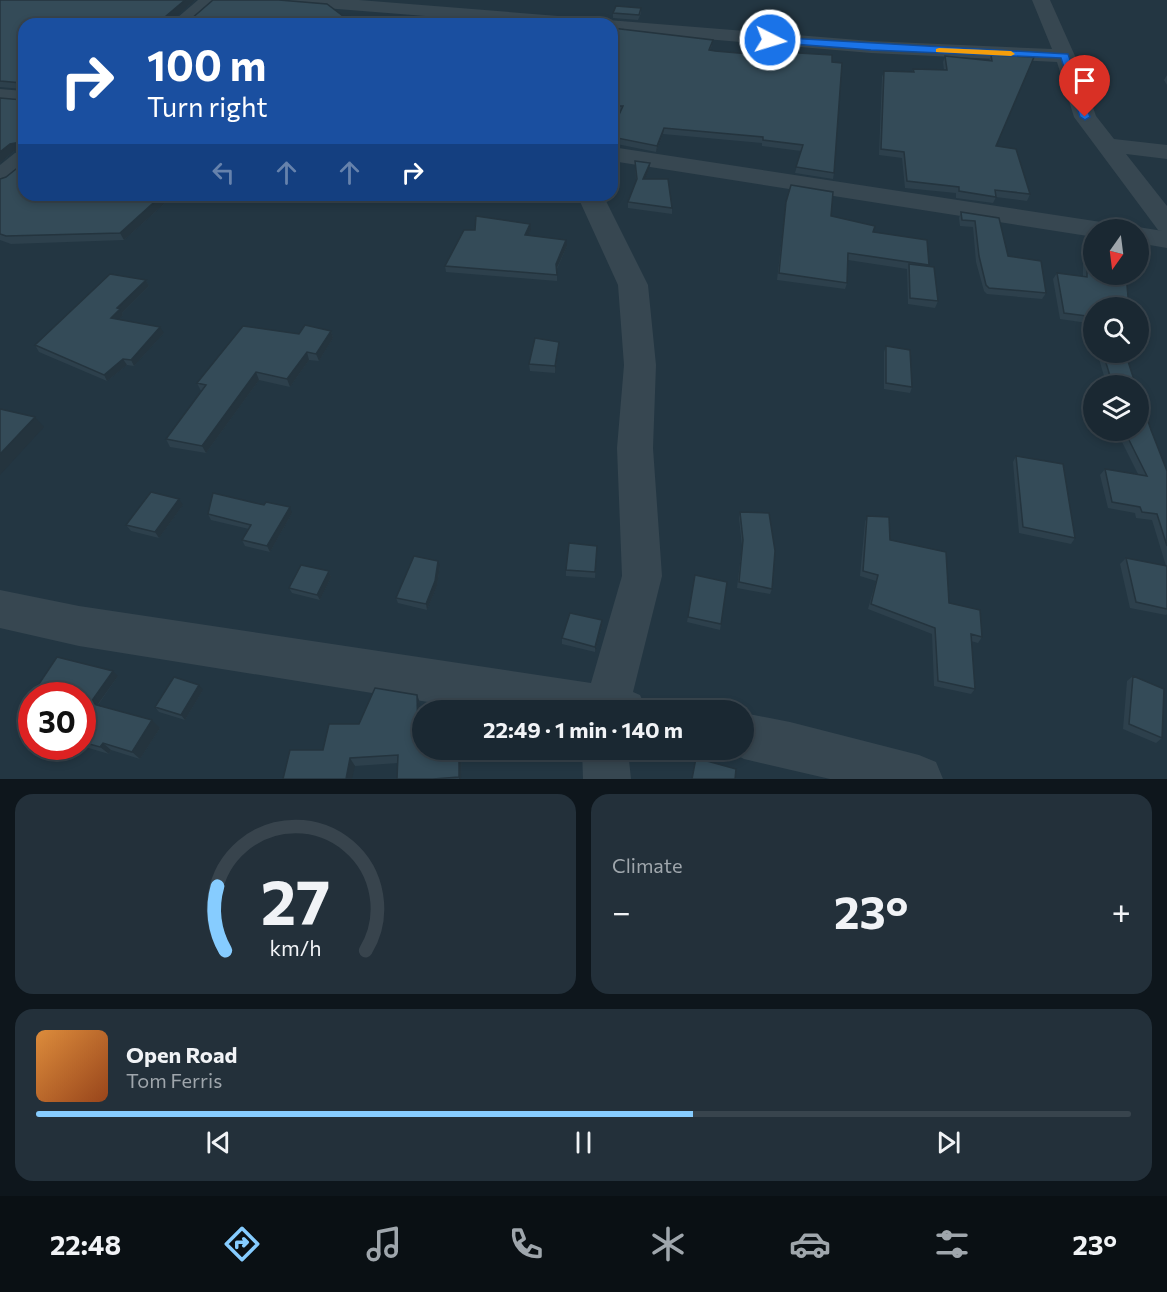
<!DOCTYPE html>
<html lang="en">
<head>
<meta charset="utf-8">
<style>
  :root { --surface:#1a2832; --page:#23303a; --text:#f1f3f6; --muted:#9fa6ac; --line:#38444d; --accent:#86ccff }
  body { margin:0; font-family:Commissioner,sans-serif; background:var(--page); color:var(--text); height:100vh; display:flex; flex-direction:column; font-size:22px; white-space:nowrap }
  * { box-sizing:border-box; margin:0 }
  p { font-size:20px; color:var(--muted) }
  .icon { flex:none; width:33px; height:33px; fill:none; stroke:currentColor; stroke-width:2; stroke-linecap:round; stroke-linejoin:round }
  .map { position:relative; height:779px; overflow:hidden }
  .side { display:flex; flex-direction:column; gap:15px; padding:15px; background:#0e161c; flex:1 }
  .side>* { flex:none }
  .top-card { position:absolute; left:18px; top:18px; width:600px; height:183px; border-radius:18px; box-shadow:0 3px 9px #0003,0 0 0 2px var(--line); background:#1a4fa0; color:#fff; overflow:hidden }
  .needle { width:39px; rotate:194deg }
  .controls { position:absolute; left:1083px; top:219px; display:grid; gap:12px }
  .controls a { display:grid; place-items:center; width:66px; height:66px; border-radius:50%; background:var(--surface); box-shadow:0 3px 9px #0003,0 0 0 2px var(--line); font-size:30px }
  .speed { position:absolute; left:18px; top:682px; display:flex; gap:12px; font-size:30px; font-weight:700; text-align:center }
  .speed>* { display:grid; place-content:center; width:78px; height:78px; border-radius:50%; background:var(--surface); box-shadow:0 3px 9px #0003,0 0 0 2px var(--line); line-height:1 }
  .speed .limit { border:9px solid #d22; background:#fff; color:#111 }
  .pin { position:absolute; display:grid; place-items:center; width:51px; height:51px; color:#fff; margin:-62px -26px; border-radius:50% 50% 50% 0; rotate:-45deg; box-shadow:0 0 6px #0007 }
  .pin .icon { rotate:45deg }
  .me { position:absolute; width:66px; margin:-33px; rotate:95deg; stroke-linejoin:round; filter:drop-shadow(0 0 4px #0008) }
  .turn { display:flex; align-items:center; gap:21px; height:126px; padding:0 30px; font-size:27px }
  .turn .icon { width:78px; height:78px; stroke-width:2.5 }
  .turn b { display:block; font-size:42px; line-height:51px }
  .lanes { display:flex; align-items:center; height:57px; padding:0 30px; background:#0003; justify-content:center; gap:30px; direction:ltr }
  .lanes .off { opacity:.35 }
  .big { font-size:45px; font-weight:700; line-height:1.1 }
  .side .card { flex:1; display:flex; flex-direction:column; justify-content:center; gap:9px; min-width:0; padding:0 21px; border-radius:18px; background:var(--page) }
  .side .dial { align-items:center; gap:0 }
  .dial svg { height:156px; overflow:visible; fill:none; stroke:var(--line); stroke-width:7; stroke-linecap:round; text-anchor:middle }
  .dial text { fill:var(--text); stroke:none }
  .song { display:flex; align-items:center; gap:18px }
  .cover { width:72px; height:72px; border-radius:9px; background:linear-gradient(135deg,hsl(30 70% 55%),hsl(20 70% 35%)) }
  .played { height:6px; border-radius:3px; background:linear-gradient(90deg,var(--accent) 60%,var(--line) 60%) }
  .keys { display:flex; justify-content:space-around; direction:ltr }
  .heat { display:flex; justify-content:space-between; align-items:center; font-size:33px; direction:ltr }
  .side .tiles { flex:1; display:grid; gap:15px; grid-template-columns:1fr 1fr }
  .card:last-child { grid-column:span 2 }
  .trip { position:absolute; left:412px; top:700px; width:342px; height:60px; border-radius:30px; background:var(--surface); box-shadow:0 3px 9px #0003,0 0 0 2px var(--line); font-weight:700; line-height:60px; text-align:center }
  .menu { display:flex; height:96px; justify-content:space-around; align-items:center; background:#0a1014; color:var(--muted) }
  .menu .icon { width:42px; height:42px }
  .menu .selected { color:var(--accent) }
  .menu b { font-size:27px; color:var(--text) }
  .map>svg:first-child { display:block }
  .lines { fill:none; stroke-linecap:round; stroke-linejoin:round }
  .minor { fill:#374751; fill-rule:evenodd }
  .wall { fill:#2d404c }
  .shaded-wall { fill:#24343e }
  .building { fill:#344b58; stroke:#24343e; stroke-width:1.5 }
  .route { fill:#1a73e8; stroke:#114b97; stroke-width:1.5 }
  .slow { fill:#f59e0b }
</style>
</head>
<body>
<div class="map">
<svg width="1167" height="779" viewBox="0 0 1167 779">
  <rect width="100%" height="100%" fill="#233642"/>
  <g class="lines">
    <path class="minor" d="M198,0H218L192,24H170Z
      M278,0H359L871,41L1052,49L1032,0H1050L1075,56L1096,116L1114,139L1167,145V159L1126,154L1167,206V248L1138,243V230H1128L1138,227L1163,231L1158,230L1074,117L1057,62L871,53L612,31V24H525L287,5L281,4Z
      M0,89L24,91V105L0,103Z
      M612,147L1101,222L1111,224L1114,230H1094V237L612,161Z
      M24,151V170L9,183L0,185V165L15,153Z
      M577,195H603L648,285L656,365L653,448L662,576L633,692L640,695L647,711H484L79,646L0,628V590L79,606L591,683L622,576L617,448L624,365L618,285Z
      M744,713L790,722L919,755L936,762L943,779H830L744,759L727,750H744Z
      M582,750H628L631,779H583Z"/>
  </g>
  <path class="wall" d="M0,0H195L172,19L343,16L366,18L367,24H24L174,195L124,240L11,244L0,240V179L6,177L21,165V150L14,151L0,163V98L22,100V89L0,87Z
    M641,8V13L638,20L613,18V13Z
    M612,28L712,45L710,50L715,51L782,57V52L834,173L833,179L795,173L801,151L762,146V143L663,134L656,152L612,143V130L620,112H612Z
    M991,55L1034,57L996,146L1030,194L1027,201L996,197L993,203L956,198V193L905,188L902,158L879,155L882,77L884,71L912,72L913,69L944,70L943,62L945,56L989,61Z
    M1167,75V85L1164,80Z
    M635,161L650,163L649,169L645,179L672,208V214L628,208V202L636,181Z
    M786,202L831,216L873,232L929,265L938,301L935,308L908,304L907,269L848,260L847,283L845,289L777,280Z
    M961,212L999,218L1008,256L1046,293L1042,299L987,294L984,291L976,262L973,227L960,226L959,218Z
    M531,230L528,235L567,246L557,269V281L446,272L445,266Z
    M1087,257L1094,308V324L1060,319L1053,279L1057,273L1083,277V263Z
    M146,280L149,286L122,313L123,315L119,319L164,333L134,366L127,365L107,381L39,352L35,345Z
    M331,331L333,338L319,361L309,360L290,387L259,380L206,453L170,447L166,439L201,391L197,383Z
    M559,342V348L555,373L530,371L529,364Z
    M886,346L912,387L910,393L884,389V352Z
    M1103,353L1136,386H1107L1099,359Z
    M1116,430H1151L1167,471V614L1166,615L1130,608L1120,564L1126,558L1166,566L1152,520L1136,518L1135,513L1108,508L1100,475L1105,469L1138,474Z
    M1016,456L1075,538L1071,544L1019,533L1013,462Z
    M183,505L159,538L131,531L126,525Z
    M740,512L772,589L770,594L737,588L742,546L739,518Z
    M292,513L270,552L245,546L242,540L249,529L211,520L208,514Z
    M867,516L949,603L982,637L978,643L971,641L975,689L971,694L934,686L932,634L868,609L876,581L860,576L865,522Z
    M597,546L595,578L566,576V570Z
    M440,566L437,586L427,610L398,603L396,598Z
    M329,571L331,577L320,600L292,593L289,588Z
    M695,575L721,624L720,630L687,622Z
    M602,620V626L595,652L562,644V638Z
    M118,676L98,705L160,728L140,759L111,750L109,754L82,746V696H47L41,695L35,690Z
    M1133,676L1162,738L1156,743L1123,729L1127,681Z
    M203,690L185,720L159,712L155,707Z
    M417,695L420,703L421,739L423,750H462L461,779H397L398,763L355,766L323,750L359,724Z"/>
  <path class="shaded-wall" d="M185,0H195L169,22L166,19V16Z
    M366,18L367,24H360Z
    M664,128L663,134L656,152L657,146Z
    M21,142L24,149L14,151L0,163V152L10,144Z
    M650,163L649,169L643,185V179Z
    M162,195H174L124,240L120,233Z
    M530,224L531,230L525,241V235Z
    M566,240L567,246L556,270V264Z
    M146,280L149,286L122,313L123,315L115,324L111,318L117,308Z
    M160,327L164,333L134,366L131,360Z
    M331,331L333,338L319,361L316,354Z
    M559,342V348L555,373V366Z
    M307,352L309,360L290,387L287,379Z
    M123,359L127,365L107,381L104,375Z
    M256,372L259,380L206,453L202,446Z
    M35,417L44,427L0,475V454Z
    M179,499L183,505L159,538L155,532Z
    M290,507L292,513L270,552L267,546Z
    M438,561L440,566L437,586L427,610L426,604Z
    M329,571L331,577L320,600L317,595Z
    M602,620V626L595,652V647Z
    M113,671L118,676L96,707L91,702Z
    M199,685L203,690L185,720L181,715Z
    M417,695L420,703L421,747L418,739Z
    M152,720L160,728L140,759L132,752Z
    M103,743L111,750L109,754L100,747Z
    M459,750H462L461,779H459Z
    M350,758L355,766L352,779H346Z"/>
  <path class="building" d="M0,0H185L166,16V19H191L213,0H279L327,4L343,16L366,18L360,24H24V195H162L120,233L6,236L0,234V179L6,177L21,165V142L10,144L0,152V98L22,100V83L0,81Z
    M616,6L641,8L639,15L613,13Z
    M612,28L713,40L709,50L715,51L783,57L782,52L832,55V62L842,63L834,173L796,167L803,145L763,140V137L664,128L657,146L612,137V130L623,106H612Z
    M991,55L1034,57L996,146L1016,149L1030,194L995,190L996,197L959,191V187L907,181L904,152L881,149L884,71L914,72L913,69L947,70L945,56L992,61Z
    M635,161L650,163L643,179H668L672,208L628,202L637,179Z
    M791,185L833,192L831,216L875,226L873,232L927,240L929,265L848,253L847,283L779,273L786,202Z
    M961,212L999,218L1008,256L1041,261L1046,293L989,288L986,285L979,256L975,221L962,220Z
    M476,216L530,224L525,235L566,240L556,264L557,275L445,266L464,230H475Z
    M1087,257L1094,258V274H1126L1129,308H1094V317L1064,313L1057,273L1087,277Z
    M909,264L934,267L938,301L910,298Z
    M110,274L146,280L117,308L120,309L111,318L160,327L131,360L123,359L104,375L35,345Z
    M305,325L331,331L316,354L307,352L287,379L256,372L202,446L166,439L206,385L197,383L243,326L299,334Z
    M535,338L559,342L555,366L529,364Z
    M886,346L910,350L912,387L886,383Z
    M1105,352H1125L1136,386H1113L1103,353Z
    M1138,392L1151,430L1167,471V546L1157,514L1142,512L1140,507L1112,502L1105,469L1147,476L1124,430H1138Z
    M0,409L35,417L0,454Z
    M1016,456L1063,464L1075,538L1023,527Z
    M151,492L179,499L155,532L126,525Z
    M213,493L264,505L266,502L290,507L267,546L242,540L251,525L208,514Z
    M740,512L769,513L775,551L772,589L739,582L743,540Z
    M867,516L889,517L890,540L946,552L949,603L980,610L982,637L971,634L975,689L938,681L935,628L871,604L878,575L863,571Z
    M569,543L597,546L595,572L566,570Z
    M414,556L438,561L435,581L426,604L396,598Z
    M1126,558L1167,566V609L1136,602Z
    M301,565L329,571L317,595L289,588Z
    M695,575L727,582L721,624L688,617Z
    M570,613L602,620L595,647L562,638Z
    M57,657L113,671L91,702L82,700V696H64L35,690Z
    M1133,676L1164,689L1162,738L1129,724Z
    M174,677L199,685L181,715L155,707Z
    M375,688L417,695L418,739H423V750H459V777L433,779H397L398,755L350,758L346,779H283L290,750H323L329,724H359Z
    M82,701L152,720L132,752L103,743L100,747L82,742Z
    M696,758L736,769L735,779H692Z"/>
  <path class="route" d="M770,37L1068,54L1090,117L1085,120L1080,117L1061,58L871,50L767,42V38Z"/>
  <path class="slow" d="M939,48L1011,51L1015,54L1011,56L936,52V49Z"/>
</svg>
<div class="controls">
<a><svg class="needle" viewBox="-14 -14 28 28"><path d="M0-13l5 13h-10z" fill="#e53935"/><path d="M0 13l5-13h-10z" fill="#9fa6ac"/></svg></a>
<a><svg class="icon" aria-label="search" viewBox="0 0 24 24"><circle cx="10" cy="10" r="6"/><path d="M15 15l6 6"/></svg></a>
<a><svg class="icon" aria-label="layers" viewBox="0 0 24 24"><path d="M12 4l9 5-9 5-9-5zM3 14l9 5 9-5"/></svg></a>
</div>
<div class="speed"><div class="limit">30</div></div>
<div class="pin" style="left:1085px;top:117px;background:#d93025"><svg class="icon" aria-label="arrive" viewBox="0 0 24 24"><path d="M6 21V4h12l-3 4 3 4H6"/></svg></div>
<svg class="me" style="left:770px;top:40px" viewBox="-20 -20 40 40"><circle r="17" fill="#1a73e8" stroke="#fff" stroke-width="3"/><path d="M0-11L8 9 0 5-8 9z" fill="#fff"/></svg>
<div class="trip">22:49 · 1 min · 140 m</div>
<div class="top-card">
<div class="turn"><svg class="icon" aria-label="right" viewBox="0 0 24 24"><path d="M7 20v-9h11M14 6l5 5-5 5"/></svg><div><b>100 m</b>Turn right</div></div>
<div class="lanes"><svg class="icon off" aria-label="left" viewBox="0 0 24 24"><path d="M17 20v-9H6M10 6l-5 5 5 5"/></svg><svg class="icon off" aria-label="ahead" viewBox="0 0 24 24"><path d="M12 20V5M6 11l6-6 6 6"/></svg><svg class="icon off" aria-label="ahead" viewBox="0 0 24 24"><path d="M12 20V5M6 11l6-6 6 6"/></svg><svg class="icon" aria-label="right" viewBox="0 0 24 24"><path d="M7 20v-9h11M14 6l5 5-5 5"/></svg></div>
</div>
</div>
<section class="side">
<div class="tiles">
<div class="card dial"><svg viewBox="0 0 100 80">
<path d="M14 69A42 42 0 1 1 86 69"/>
<path d="M14 69A42 42 0 0 1 10 36" stroke="#86ccff"/>
<text x="50" y="56" font-size="32" font-weight="700">27</text>
<text x="50" y="72" font-size="11">km/h</text>
</svg></div>
<div class="card"><p>Climate</p>
<div class="heat"><a>−</a><b class="big">23°</b><a>+</a></div>
</div>
<div class="card">
<div class="song"><i class="cover"></i><div><b>Open Road</b><p>Tom Ferris</p></div></div>
<div class="played"></div>
<div class="keys"><svg class="icon" aria-label="previous" viewBox="0 0 24 24"><path d="M18 5L8 12l10 7zM5 5v14"/></svg><svg class="icon" aria-label="pause" viewBox="0 0 24 24"><path d="M8 5v14M16 5v14"/></svg><svg class="icon" aria-label="next" viewBox="0 0 24 24"><path d="M6 5l10 7-10 7zM19 5v14"/></svg></div>
</div>
</div>
</section>
<nav class="menu">
<b>22:48</b>
<svg class="icon selected" aria-label="directions" viewBox="0 0 24 24"><path d="M12 3l9 9-9 9-9-9zM9 14v-3h6M13 9l2 2-2 2"/></svg>
<svg class="icon" aria-label="music" viewBox="0 0 24 24"><path d="M9 18V5l10-2v13"/><circle cx="6" cy="18" r="3"/><circle cx="16" cy="16" r="3"/></svg>
<svg class="icon" aria-label="phone" viewBox="0 0 24 24"><path d="M5 4h4l2 5-3 2q2 4 5 5l2-3 5 2v4C11 20 4 13 5 4z"/></svg>
<svg class="icon" aria-label="climate" viewBox="0 0 24 24"><path d="M12 3v18M4 7l16 10M4 17L20 7"/></svg>
<svg class="icon" aria-label="car" viewBox="0 0 24 24"><path d="M5 17H2v-5l4-1 3-4h7l3 4 3 1v5h-3M9 17h6M6 11h13"/><circle cx="7" cy="17" r="2"/><circle cx="17" cy="17" r="2"/></svg>
<svg class="icon" aria-label="filters" viewBox="0 0 24 24"><path d="M4 7h16M4 17h16"/><circle cx="9" cy="7" r="2"/><circle cx="15" cy="17" r="2"/></svg>
<b>23°</b>
</nav>
</body>
</html>
